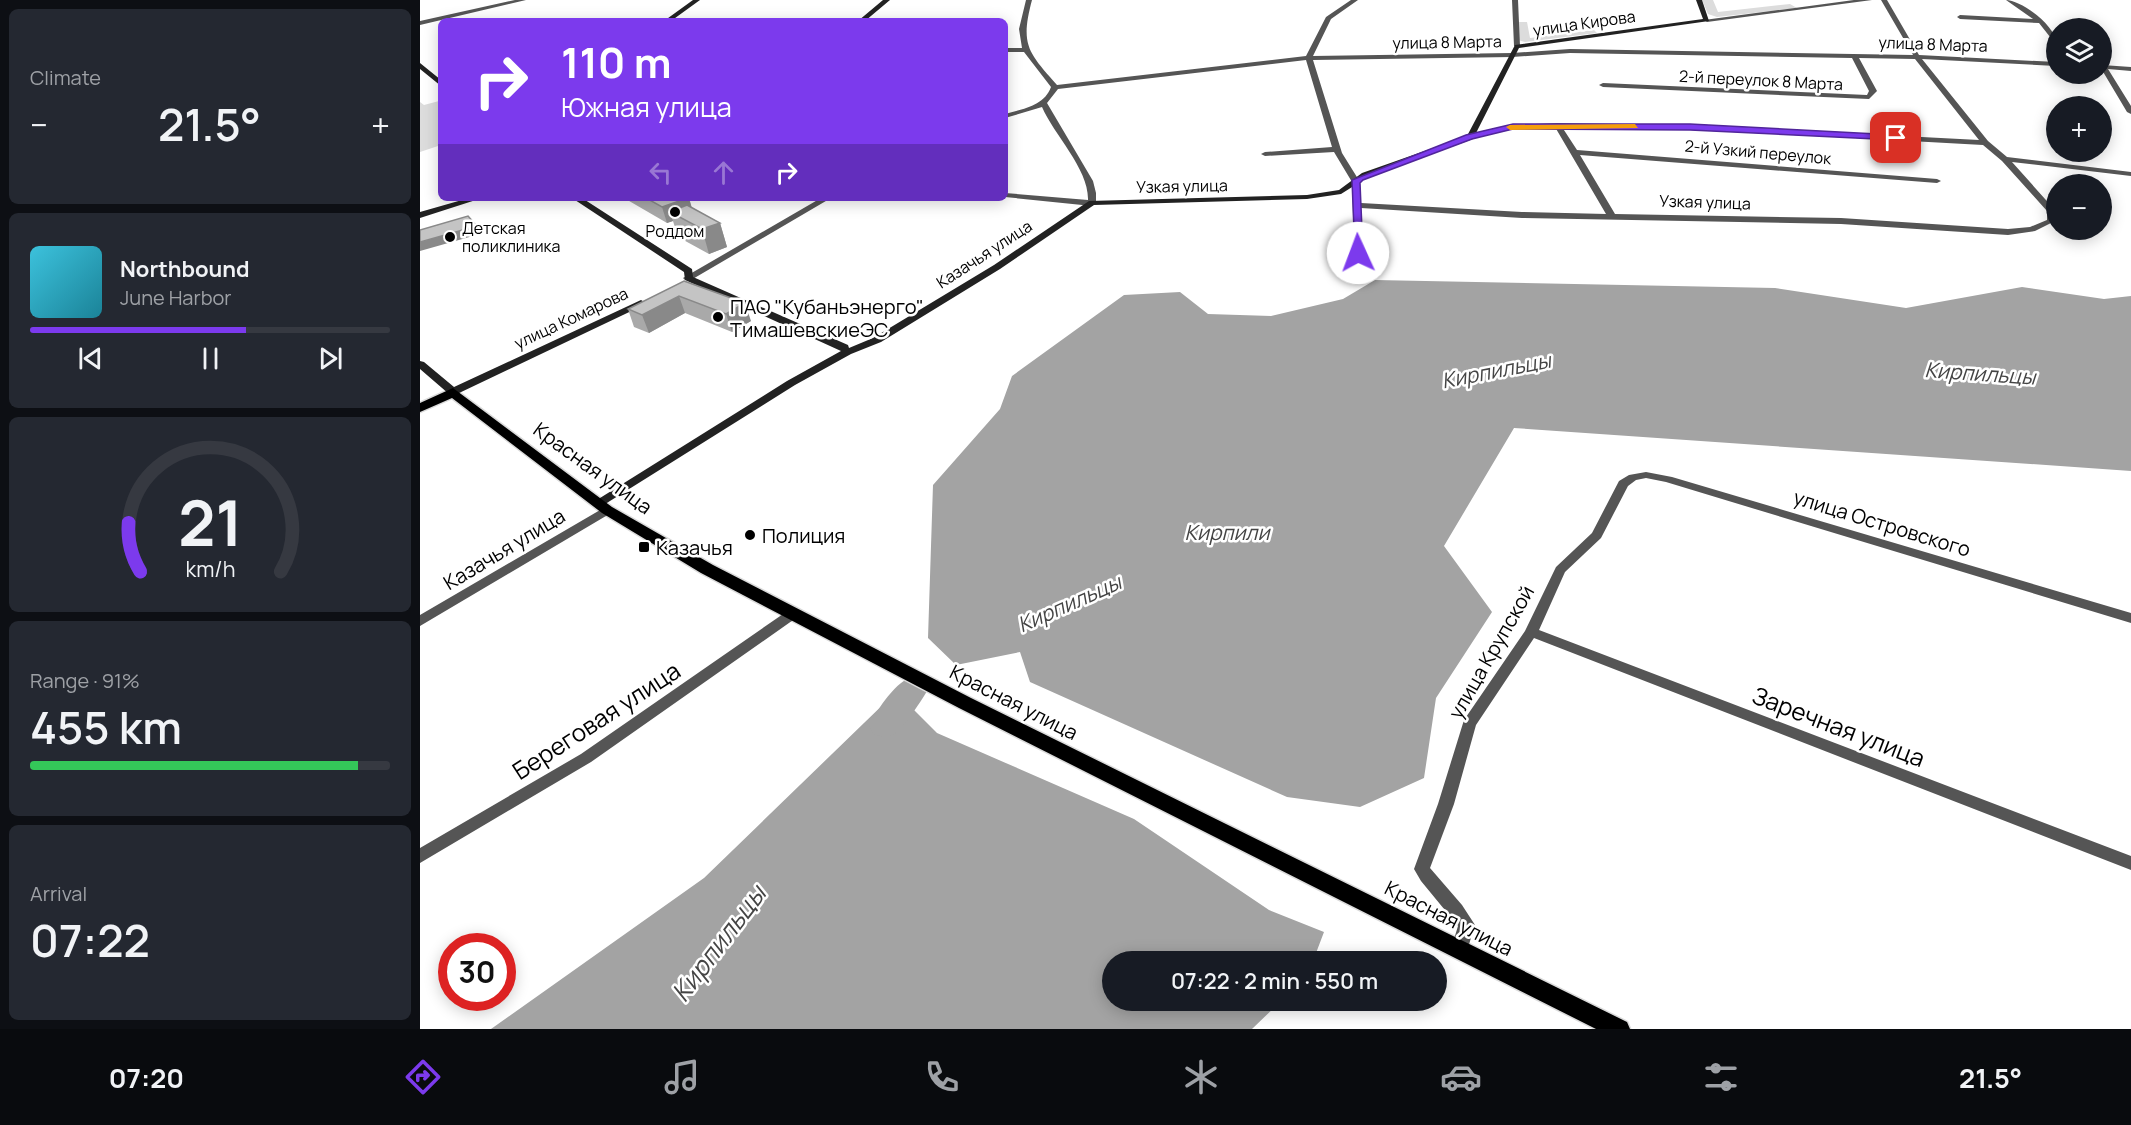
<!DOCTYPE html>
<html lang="en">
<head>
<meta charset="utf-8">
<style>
  :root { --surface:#171b24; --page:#242831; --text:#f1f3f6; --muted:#9ea1a6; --line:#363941; --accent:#7c3aed }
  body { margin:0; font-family:Manrope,sans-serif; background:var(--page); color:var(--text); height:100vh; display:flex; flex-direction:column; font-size:22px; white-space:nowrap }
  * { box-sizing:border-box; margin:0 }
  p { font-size:20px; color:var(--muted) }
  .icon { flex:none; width:33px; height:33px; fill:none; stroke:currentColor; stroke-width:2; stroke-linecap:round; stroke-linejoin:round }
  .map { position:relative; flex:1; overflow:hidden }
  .side { display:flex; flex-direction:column; gap:9px; padding:9px; background:#0d0f14; width:420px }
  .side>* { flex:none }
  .hud { position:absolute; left:18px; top:18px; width:570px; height:183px; border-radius:9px; box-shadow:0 3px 15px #0003; background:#7c3aed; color:#fff; overflow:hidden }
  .tools { position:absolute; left:1626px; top:18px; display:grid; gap:12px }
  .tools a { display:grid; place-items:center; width:66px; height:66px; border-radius:50%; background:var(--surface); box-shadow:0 3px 15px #0003; font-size:30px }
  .speed { position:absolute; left:18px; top:933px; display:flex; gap:12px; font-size:30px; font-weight:700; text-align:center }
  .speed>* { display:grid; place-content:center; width:78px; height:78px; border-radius:50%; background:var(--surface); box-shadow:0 3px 15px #0003; line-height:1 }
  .speed .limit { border:9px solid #d22; background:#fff; color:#111 }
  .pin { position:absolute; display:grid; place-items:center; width:51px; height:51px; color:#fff; margin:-26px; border-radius:12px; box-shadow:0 3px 9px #0006 }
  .me { position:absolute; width:66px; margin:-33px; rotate:358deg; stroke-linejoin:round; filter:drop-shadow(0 0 4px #0008) }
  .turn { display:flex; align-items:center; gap:21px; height:126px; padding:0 24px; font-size:27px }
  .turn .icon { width:78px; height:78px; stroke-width:2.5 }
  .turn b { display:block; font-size:42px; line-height:51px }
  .lanes { display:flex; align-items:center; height:57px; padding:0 24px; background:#0003; justify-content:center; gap:30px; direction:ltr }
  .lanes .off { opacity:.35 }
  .big { font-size:45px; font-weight:600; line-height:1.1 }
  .side .widget { flex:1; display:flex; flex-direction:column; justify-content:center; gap:9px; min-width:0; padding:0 21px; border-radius:9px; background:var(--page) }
  .side .dial { align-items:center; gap:0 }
  .dial svg { height:156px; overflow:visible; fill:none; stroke:var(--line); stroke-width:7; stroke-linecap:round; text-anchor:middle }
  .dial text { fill:var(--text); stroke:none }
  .song { display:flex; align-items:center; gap:18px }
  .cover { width:72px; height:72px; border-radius:9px; background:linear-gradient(135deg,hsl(190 70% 55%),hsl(190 70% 35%)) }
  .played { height:6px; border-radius:3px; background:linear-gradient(90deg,var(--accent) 60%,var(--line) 60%) }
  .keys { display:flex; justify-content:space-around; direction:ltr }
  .heat { display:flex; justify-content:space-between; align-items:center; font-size:33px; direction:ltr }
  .charge { height:9px; border-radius:4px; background:linear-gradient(90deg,#34c759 91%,var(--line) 0) }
  .trip { position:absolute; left:682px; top:951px; width:345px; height:60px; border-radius:30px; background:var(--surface); box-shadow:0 3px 15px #0003; font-weight:600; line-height:60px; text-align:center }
  .dock { display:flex; height:96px; justify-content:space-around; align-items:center; background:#090b0e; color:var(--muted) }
  .dock .icon { width:42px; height:42px }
  .dock .selected { color:var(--accent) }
  .dock b { font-size:27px; color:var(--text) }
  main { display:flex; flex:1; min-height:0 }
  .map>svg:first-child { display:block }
  .green { fill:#dcdcdc }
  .water { fill:#a3a3a3 }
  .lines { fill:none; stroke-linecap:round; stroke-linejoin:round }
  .river { fill:#a3a3a3; fill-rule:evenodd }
  .primary-casing { stroke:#dbdbdb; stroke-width:3 }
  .street { fill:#555; fill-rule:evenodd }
  .secondary { fill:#222; fill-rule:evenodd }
  .primary { fill:#000; fill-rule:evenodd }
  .wall { fill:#a9a9a9 }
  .shaded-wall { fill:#898989 }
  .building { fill:#c4c4c4; stroke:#898989; stroke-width:1.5 }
  .route { fill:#7c3aed; stroke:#51269a; stroke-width:1.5 }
  .slow { fill:#f59e0b }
  .poi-dot { fill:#000; stroke:#fff; stroke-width:2 }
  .labels { text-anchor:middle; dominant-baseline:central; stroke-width:5; stroke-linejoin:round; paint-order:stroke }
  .far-street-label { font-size:16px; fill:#000; stroke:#fff }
  .far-poi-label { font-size:16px; fill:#000; stroke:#fff; text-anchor:start }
  .poi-label { font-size:20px; fill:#000; stroke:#fff; text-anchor:start }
  .street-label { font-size:20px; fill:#000; stroke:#fff }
  .water-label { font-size:21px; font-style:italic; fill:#444; stroke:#fff }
  .near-street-label { font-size:24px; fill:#000; stroke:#fff }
  .near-water-label { font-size:26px; font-style:italic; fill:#444; stroke:#fff }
</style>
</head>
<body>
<main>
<section class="side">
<div class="widget"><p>Climate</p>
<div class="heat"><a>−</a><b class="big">21.5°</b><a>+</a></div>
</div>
<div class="widget">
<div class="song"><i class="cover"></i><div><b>Northbound</b><p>June Harbor</p></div></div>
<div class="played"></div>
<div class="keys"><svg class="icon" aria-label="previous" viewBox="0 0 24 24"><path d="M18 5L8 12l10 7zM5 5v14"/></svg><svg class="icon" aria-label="pause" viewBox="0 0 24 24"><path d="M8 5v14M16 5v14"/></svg><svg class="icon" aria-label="next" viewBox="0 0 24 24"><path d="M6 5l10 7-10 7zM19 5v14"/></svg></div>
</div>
<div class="widget dial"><svg viewBox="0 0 100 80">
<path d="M14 69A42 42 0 1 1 86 69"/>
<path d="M14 69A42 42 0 0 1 8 44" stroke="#7c3aed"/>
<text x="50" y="56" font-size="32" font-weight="700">21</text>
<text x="50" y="72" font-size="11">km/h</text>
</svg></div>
<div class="widget"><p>Range · 91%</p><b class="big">455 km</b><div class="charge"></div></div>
<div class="widget"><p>Arrival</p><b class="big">07:22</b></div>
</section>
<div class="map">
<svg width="1711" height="1029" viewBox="0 0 1711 1029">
  <rect width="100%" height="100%" fill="#fff"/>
  <path class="green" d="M1282,0H1293L1298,12L1370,4L1377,8L1297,17L1288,14Z
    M1098,22H1107L1110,38L1174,30L1177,33L1105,42L1098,40Z
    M19,101L21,145L0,152V102L4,105Z"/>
  <path class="water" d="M955,280L1355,288L1486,308L1602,287L1684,299L1711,296V471L1094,428L1024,546L1072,612L1016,698L1004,778L940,807L867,797L610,682L600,652L536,665L508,638L513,485L580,409L592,376L704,295L760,292L788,314L851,316L923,299Z
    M476,692L517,733L714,819L849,910L904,932L893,961L693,962V1000L861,1001L832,1029H71L284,878Z"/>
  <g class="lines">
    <path class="river" d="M495,675L506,678L510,686C504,697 482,731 472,735C465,738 460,736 453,734L449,726C458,708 476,681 495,675Z"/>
    <g class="primary-casing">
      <path id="primary" d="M33,388L192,507L293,565L551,698L1207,1022L1210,1029H1176L539,708L281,573L182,513L32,398L0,412V403Z"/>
    </g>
    <path class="street" d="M95,0H106L0,25V21Z
      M606,0H612C600,45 608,52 637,85L886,56L906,17L931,0H938L911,19L893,56L1092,53L1150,49L1493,55L1461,0H1467L1499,55L1636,62V66L1502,59L1568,141L1587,157L1711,172V176L1592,162L1634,209L1635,221L1615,231L1588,235L1421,224L1102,218L941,208L942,253L938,256L934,253L932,182L914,152L845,156L841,154L845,152L912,147L886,60L638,89L627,103L673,181L676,193V203L672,206L585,197V193L668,200C669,169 634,135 622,107L585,118V114C603,109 624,106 631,87L604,52H585V48H602L599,29ZM1150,53L1432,58L1449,91L1447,95L1183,83L1179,85L1183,87L1449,99L1457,91L1439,58L1495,59L1559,140L1270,125L1137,123L1093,125L1046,137L1050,139L1093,129L1135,127L1186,214L1102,212L941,203L940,182L922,153L893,60L1092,57ZM1142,127L1270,129L1563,145L1582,161L1627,211V220L1610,227L1588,229L1421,218L1195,214L1160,155L1517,183L1521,181L1517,179L1157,150Z
      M1092,0H1098L1100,46L1097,48L1094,46Z
      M1434,0H1452L1287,22L1284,20Z
      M1586,0C1601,0 1636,26 1636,43L1634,42L1619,23L1540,19L1537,17L1540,15L1613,19Z
      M1682,65L1711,67V71L1688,69L1711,106V114L1707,112L1682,70Z
      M401,198H411L271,280H265L263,278Z
      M1226,472L1252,477L1711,613V623L1246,482L1226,478L1216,480L1208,486L1181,538L1145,572L1119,630L1711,856V870L1114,638L1056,725L1034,804L1010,868L1042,905L1055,925L1046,954L1040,957L1034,954L1031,949L1038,926L1001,881L994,869L1018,804L1044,720L1105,631L1136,567L1172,533L1199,481L1209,475Z
      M187,506L193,510L191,513L0,626V615Z
      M371,610L376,612L378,615L376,618L171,762L0,863V848L161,754L366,612Z"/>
    <path class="secondary" d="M273,0H280L251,21H244Z
      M463,0H470L445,21H438Z
      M1276,0H1282L1289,21L1099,48L1053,139L948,177L921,194L887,199L674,205L580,269L461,342L431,354L375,385L182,506L178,507L172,503L367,381L421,351L265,280L264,272L152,198H162L272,269L273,277L428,345L429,348L453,338L574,265L669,201L887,195L919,190L942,173L1047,136L1095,45L1283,19Z
      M0,63L21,80V86L0,69Z
      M49,198H62L0,218V212Z
      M221,300L226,303L224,305L37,394H29L0,369V361L4,362L34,387Z"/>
    <use href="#primary" class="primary"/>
  </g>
  <path class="wall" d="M204,198H269L272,208L300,223L307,247L289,254L258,237L253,221L247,223Z
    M264,281L331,321L312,332L265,313L229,333L214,327L208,309Z"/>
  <path class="shaded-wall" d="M269,198L273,214L250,212L253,221L247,223L242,207Z
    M300,223L307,247L289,254L282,229Z
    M57,226L60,234L0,251V242Z
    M259,296L265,313L229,333L222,315Z
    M325,303L331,321L312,332L306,314Z"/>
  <path class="building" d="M226,198H268L242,207Z
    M267,205L300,223L282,229L250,212Z
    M48,216L57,226L0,242V230Z
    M264,281L325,303L306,314L259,296L222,315L208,309Z"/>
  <path class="route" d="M1093,124H1270L1476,135L1480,138L1476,140L1270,130L1093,129L1052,139L943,180L940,183L943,253L935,255L932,180L1046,135Z"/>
  <path class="slow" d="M1215,124L1218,128L1090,130L1086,127L1090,125Z"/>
  <g class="poi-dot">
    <circle cx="255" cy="212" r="6"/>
    <circle cx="30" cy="237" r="6"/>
    <circle cx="298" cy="317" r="6"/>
    <circle cx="330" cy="535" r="6"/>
    <rect x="218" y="541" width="12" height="12" rx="3"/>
  </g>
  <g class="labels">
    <g class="far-street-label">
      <text transform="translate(1164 23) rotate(-8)">улица Кирова</text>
      <text transform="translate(1027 42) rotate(-1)">улица 8 Марта</text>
      <text transform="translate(1513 44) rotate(2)">улица 8 Марта</text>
      <text transform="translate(1341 80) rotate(3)">2-й переулок 8 Марта</text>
      <text transform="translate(1338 152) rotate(5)">2-й Узкий переулок</text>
      <text transform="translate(762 186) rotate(-1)">Узкая улица</text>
      <text transform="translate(1285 202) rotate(2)">Узкая улица</text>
      <text transform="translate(564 254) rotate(-33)">Казачья улица</text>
      <text transform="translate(151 318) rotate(-25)">улица Комарова</text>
    </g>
    <g class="far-poi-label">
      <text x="42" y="228">Детская<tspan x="42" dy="18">поликлиника</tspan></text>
      <text x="255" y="231" text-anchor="middle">Роддом</text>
    </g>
    <g class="poi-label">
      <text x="310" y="306">ПАО "Кубаньэнерго"<tspan x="310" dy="23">ТимашевскиеЭС</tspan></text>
      <text x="342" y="535">Полиция</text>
      <text x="236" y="547">Казачья</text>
    </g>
    <g class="street-label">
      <text transform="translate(173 468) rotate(36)">Красная улица</text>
      <text transform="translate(1462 523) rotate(17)">улица Островского</text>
      <text transform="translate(84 549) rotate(-31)">Казачья улица</text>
      <text transform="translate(1071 652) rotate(-60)">улица Крупской</text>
      <text transform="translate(594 702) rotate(27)">Красная улица</text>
      <text transform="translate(1029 918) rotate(27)">Красная улица</text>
    </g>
    <g class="water-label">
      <text transform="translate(1076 370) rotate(-11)">Кирпильцы</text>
      <text transform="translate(1560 373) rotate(4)">Кирпильцы</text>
      <text x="807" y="532">Кирпили</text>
      <text transform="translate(649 603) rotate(-24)">Кирпильцы</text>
    </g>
    <g class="near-street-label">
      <text transform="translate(176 720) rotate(-33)">Береговая улица</text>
      <text transform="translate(1419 726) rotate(21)">Заречная улица</text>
    </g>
    <g class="near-water-label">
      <text transform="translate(298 943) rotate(-53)">Кирпильцы</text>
    </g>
  </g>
</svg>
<div class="tools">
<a><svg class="icon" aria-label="layers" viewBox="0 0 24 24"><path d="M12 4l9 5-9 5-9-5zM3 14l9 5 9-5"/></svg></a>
<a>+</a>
<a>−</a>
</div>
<div class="speed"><div class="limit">30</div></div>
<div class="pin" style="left:1476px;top:138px;background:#d93025"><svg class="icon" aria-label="arrive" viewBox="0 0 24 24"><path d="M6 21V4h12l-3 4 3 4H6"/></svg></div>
<svg class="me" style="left:938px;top:253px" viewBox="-20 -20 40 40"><circle r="19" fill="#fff"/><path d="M0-13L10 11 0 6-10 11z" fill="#7c3aed"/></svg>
<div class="trip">07:22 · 2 min · 550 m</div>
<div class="hud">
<div class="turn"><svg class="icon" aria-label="right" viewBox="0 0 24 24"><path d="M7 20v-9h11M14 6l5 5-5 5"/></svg><div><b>110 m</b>Южная улица</div></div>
<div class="lanes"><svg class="icon off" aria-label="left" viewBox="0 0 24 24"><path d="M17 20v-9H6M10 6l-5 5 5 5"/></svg><svg class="icon off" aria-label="ahead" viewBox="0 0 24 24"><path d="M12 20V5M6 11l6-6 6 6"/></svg><svg class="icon" aria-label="right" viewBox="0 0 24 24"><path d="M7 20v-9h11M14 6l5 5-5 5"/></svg></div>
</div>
</div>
</main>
<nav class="dock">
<b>07:20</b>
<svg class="icon selected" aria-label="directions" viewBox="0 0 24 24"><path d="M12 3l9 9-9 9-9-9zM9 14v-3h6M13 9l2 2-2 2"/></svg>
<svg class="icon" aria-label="music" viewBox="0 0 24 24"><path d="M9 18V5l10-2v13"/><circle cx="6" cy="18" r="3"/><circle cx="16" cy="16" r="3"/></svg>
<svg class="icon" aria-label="phone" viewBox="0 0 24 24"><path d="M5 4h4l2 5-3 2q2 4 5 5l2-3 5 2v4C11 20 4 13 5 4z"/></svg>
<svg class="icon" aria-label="climate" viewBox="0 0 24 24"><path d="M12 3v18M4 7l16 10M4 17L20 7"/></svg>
<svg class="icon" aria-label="car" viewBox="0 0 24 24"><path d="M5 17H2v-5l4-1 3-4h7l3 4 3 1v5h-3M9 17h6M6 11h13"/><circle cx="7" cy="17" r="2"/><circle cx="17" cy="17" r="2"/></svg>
<svg class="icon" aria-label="filters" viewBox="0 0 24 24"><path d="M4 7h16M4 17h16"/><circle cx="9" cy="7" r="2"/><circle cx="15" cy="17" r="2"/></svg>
<b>21.5°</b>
</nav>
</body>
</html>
